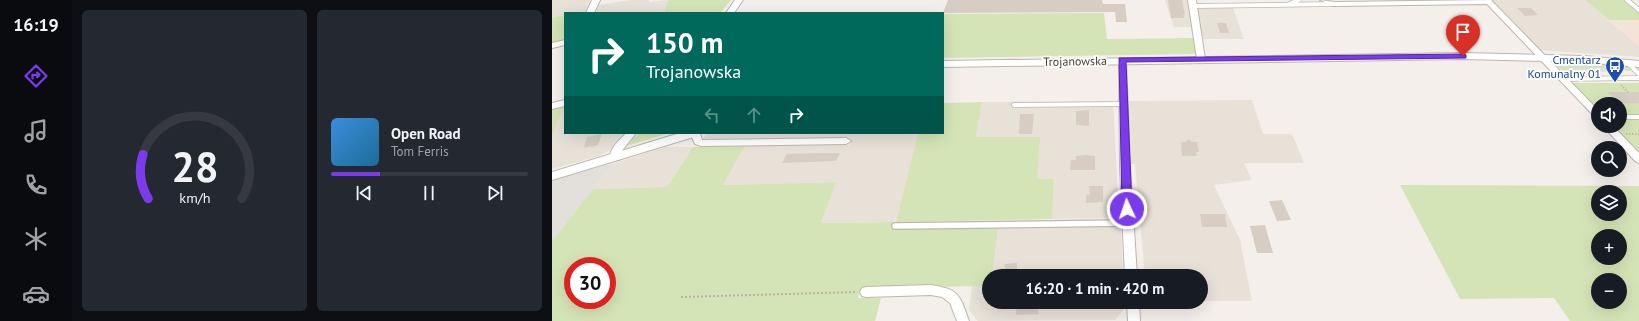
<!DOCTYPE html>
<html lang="en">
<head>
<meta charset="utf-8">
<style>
  :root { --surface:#171b24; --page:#242831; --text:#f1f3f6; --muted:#9ea1a6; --line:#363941; --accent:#7c3aed }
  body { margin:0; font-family:"PT Sans",sans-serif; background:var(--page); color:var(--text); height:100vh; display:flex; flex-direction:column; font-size:15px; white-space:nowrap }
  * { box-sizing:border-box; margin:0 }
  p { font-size:13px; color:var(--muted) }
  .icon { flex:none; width:22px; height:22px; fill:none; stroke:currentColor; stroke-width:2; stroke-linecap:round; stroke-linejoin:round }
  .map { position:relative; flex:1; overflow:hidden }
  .details { display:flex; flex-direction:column; gap:10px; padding:10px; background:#0d0f14; width:480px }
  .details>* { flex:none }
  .hud { position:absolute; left:12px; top:12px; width:380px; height:122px; border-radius:0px; box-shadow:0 4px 16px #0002; background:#00695c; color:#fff; overflow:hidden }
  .tools { position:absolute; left:1039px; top:97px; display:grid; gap:8px }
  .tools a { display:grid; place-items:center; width:36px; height:36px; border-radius:50%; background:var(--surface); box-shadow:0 4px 16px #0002; font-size:20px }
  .speed { position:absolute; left:12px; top:257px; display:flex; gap:8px; font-size:20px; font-weight:700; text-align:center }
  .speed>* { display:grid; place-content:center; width:52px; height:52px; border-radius:50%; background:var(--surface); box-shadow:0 4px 16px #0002; line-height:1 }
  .speed .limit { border:6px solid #d22; background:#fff; color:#111 }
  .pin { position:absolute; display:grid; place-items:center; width:34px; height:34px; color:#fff; margin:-41px -17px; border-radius:50% 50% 50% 0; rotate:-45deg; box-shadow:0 0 4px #0007 }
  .pin .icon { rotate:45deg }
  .me { position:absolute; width:44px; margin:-22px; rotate:357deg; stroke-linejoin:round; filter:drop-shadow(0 0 3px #0008) }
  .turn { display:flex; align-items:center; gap:14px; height:84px; padding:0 16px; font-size:18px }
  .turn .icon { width:52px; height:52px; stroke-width:2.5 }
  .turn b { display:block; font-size:28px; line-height:34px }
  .lanes { display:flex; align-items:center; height:38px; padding:0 16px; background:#0003; justify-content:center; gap:20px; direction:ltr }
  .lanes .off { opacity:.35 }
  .details .card { flex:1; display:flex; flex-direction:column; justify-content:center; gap:6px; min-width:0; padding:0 14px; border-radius:6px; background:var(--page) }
  .details .dial { align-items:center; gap:0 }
  .dial svg { height:104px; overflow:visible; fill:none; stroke:var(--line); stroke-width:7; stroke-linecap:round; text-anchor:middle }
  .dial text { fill:var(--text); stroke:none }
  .song { display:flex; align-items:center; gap:12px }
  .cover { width:48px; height:48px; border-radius:6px; background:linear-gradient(135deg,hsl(210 70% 55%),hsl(200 70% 35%)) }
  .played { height:4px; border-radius:2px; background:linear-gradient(90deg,var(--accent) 25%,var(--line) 25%) }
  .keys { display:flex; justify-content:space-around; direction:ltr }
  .details .tiles { flex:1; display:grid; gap:10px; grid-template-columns:repeat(2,1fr) }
  .trip { position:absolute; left:430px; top:269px; width:226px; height:40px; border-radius:20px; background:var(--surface); box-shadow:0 4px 16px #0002; font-weight:600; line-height:40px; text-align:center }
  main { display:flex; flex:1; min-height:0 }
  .dock { display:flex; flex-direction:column; width:72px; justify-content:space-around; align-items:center; background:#090b0e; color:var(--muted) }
  .dock .icon { width:28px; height:28px }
  .dock .on { color:var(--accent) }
  .dock b { font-size:18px; color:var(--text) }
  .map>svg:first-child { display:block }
  .residential { fill:#e7e1d8 }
  .commercial { fill:#f3e4d7 }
  .industrial { fill:#e3dfdb }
  .green { fill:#d5e4b6; fill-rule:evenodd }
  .parking { fill:#e2e0de }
  .building { fill:#d7cdc3 }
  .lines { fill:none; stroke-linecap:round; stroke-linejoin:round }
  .service-far1-casing { stroke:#beb6ad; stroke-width:5.5 }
  .service-casing { stroke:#beb6ad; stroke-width:8 }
  .minor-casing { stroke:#beb6ad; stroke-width:2 }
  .tertiary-casing { stroke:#beb6ad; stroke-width:2 }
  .path-far1 { stroke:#bfb09f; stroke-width:1.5; stroke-dasharray:1.5 1.5; stroke-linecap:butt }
  .path { stroke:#bfb09f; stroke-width:2; stroke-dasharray:2 2; stroke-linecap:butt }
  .service-far1 { stroke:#fff; stroke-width:4 }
  .service { stroke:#fff; stroke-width:5.5 }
  .minor { fill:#fff; fill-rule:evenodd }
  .tertiary { fill:#fff; fill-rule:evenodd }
  .route { fill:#7c3aed; stroke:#51269a }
  .labels { text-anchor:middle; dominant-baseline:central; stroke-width:3.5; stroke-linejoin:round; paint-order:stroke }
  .transit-label { font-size:12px; fill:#164399; stroke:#fff; text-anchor:end }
  .street-label { font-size:12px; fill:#474038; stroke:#fff }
</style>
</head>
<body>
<main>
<nav class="dock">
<b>16:19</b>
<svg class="icon on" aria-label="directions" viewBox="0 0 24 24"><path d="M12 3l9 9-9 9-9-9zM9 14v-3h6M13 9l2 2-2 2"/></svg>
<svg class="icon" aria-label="music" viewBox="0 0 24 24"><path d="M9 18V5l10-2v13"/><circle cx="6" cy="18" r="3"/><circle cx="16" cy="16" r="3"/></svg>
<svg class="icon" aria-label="phone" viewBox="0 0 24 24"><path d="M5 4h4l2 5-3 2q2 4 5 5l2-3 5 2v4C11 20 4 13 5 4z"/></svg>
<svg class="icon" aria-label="climate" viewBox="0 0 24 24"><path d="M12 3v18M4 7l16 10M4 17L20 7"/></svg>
<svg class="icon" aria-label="car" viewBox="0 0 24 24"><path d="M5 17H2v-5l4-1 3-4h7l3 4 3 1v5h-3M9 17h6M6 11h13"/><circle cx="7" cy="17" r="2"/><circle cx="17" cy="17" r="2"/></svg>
</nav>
<section class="details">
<div class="tiles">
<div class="card dial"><svg viewBox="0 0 100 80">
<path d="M14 69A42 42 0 1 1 86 69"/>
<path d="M14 69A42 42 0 0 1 10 35" stroke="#7c3aed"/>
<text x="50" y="56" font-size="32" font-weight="700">28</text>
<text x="50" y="72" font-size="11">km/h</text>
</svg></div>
<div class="card">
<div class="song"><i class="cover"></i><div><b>Open Road</b><p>Tom Ferris</p></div></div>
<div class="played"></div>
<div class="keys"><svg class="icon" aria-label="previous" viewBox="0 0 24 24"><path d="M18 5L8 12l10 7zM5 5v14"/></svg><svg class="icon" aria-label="pause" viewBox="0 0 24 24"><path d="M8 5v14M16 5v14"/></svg><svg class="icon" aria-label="next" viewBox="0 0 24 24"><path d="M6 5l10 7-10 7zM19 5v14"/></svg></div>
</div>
</div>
</section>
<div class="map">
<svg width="1087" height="321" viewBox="0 0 1087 321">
  <rect width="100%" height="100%" fill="#f4efea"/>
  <path class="residential" d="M0,0H38L33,12L13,13V15L0,17Z
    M78,0H97V2L116,0L112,13H44L47,5Z
    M613,0H635L641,28L637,27H622Z
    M938,0H1033L1087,46V57L986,50Z
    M651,8H681L692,39H651L645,10Z
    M700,100L711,134H740L752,163H692L700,180L662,185L688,240L700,301H649V276H593L583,164H578L575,101Z
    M561,101L567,218L500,219L502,179H485L424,137L430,102Z
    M12,107L13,133H72L58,150L45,157L0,169V136Z
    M159,133H366L344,222L269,223L283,182L171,185L193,146L297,145L299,139L150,140L154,135Z
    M114,147H141L115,187L41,189L62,163Z
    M569,227L571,276H440L446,229Z
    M420,286H437V302H572V309L563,320L426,321L417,310Z"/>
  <path class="commercial" d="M1057,20H1087V46Z"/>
  <path class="industrial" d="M62,163L41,189L0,241V180Z"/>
  <path class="green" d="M116,0H179L168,13H112Z
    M1033,0H1071L1087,13V20H1057Z
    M552,13L555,39L643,38L646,54L391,58V14Z
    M13,15V40L0,43V17Z
    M1009,60L1067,64L1075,66L1080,70L1075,71L1066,68H1016L1021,74C1013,74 1009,70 1004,64V62H1009Z
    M1019,83H1087V152L1062,126H1068V104H1046V109Z
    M430,102L424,137H488L485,179H502L500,219L344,222L342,229H446L440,276H437V286L309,288L306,298H329L323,321H0V241L41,189L115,187L141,147L193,146L171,185L284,182L269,223L344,222L366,133H391V103ZM21,266H55V300H21Z
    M12,107L0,136V110Z
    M86,133H117L75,146Z
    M848,185L1087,186V321H1018L1002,298L908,299ZM1046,192H1068V214H1046ZM1046,236H1068V258H1046ZM1046,280H1068V302H1046Z"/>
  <path class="parking" d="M1015,68H1066L1070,72L1019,71Z"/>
  <path class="building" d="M396,0H550L551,4H573L575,22H564L563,12L391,13Z
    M616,0H630L633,15H631L632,18H619Z
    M965,8H979L986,15L973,16Z
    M665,23H674L677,33H668Z
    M1056,92H1087V103H1067Z
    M537,110V126L524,125V111Z
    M468,114H482L480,134H467Z
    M50,134L46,145L32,148L35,137Z
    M636,139L640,142H645L647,152H644L645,156H630L629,142H634Z
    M267,153H288L284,161L230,163L235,154Z
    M534,155L543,156V170H518L519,160H524V156Z
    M537,186H551V202L534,203V195L538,194Z
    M730,200L739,220L725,221L717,201Z
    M648,214H673L675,227H650Z
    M713,225L721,253H705L698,226Z
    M465,263V276H453V264Z
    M465,302H487L486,314L464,315Z"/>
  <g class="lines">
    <g class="service-far1-casing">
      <path id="service-far1" d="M1075,0L1087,10
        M737,4L747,0
        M641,6L782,4
        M1076,63L1087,74
        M1011,79L1087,78
        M462,105L571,104
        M1068,117H1087"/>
    </g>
    <g class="service-casing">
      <path id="service" d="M343,226L576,223"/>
    </g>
    <g class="minor-casing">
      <path id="minor" d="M40,0H48L42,13H34Z
        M183,0H191L182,13H174Z
        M636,0H644L653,59L649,61L645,59Z
        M768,0L783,2L939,0L1046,110V118L1043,117L935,4L782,6Z
        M13,40V45L0,48V43Z
        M567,58H570L574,60L578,167L585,276H573L568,167Z
        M13,100V106L0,109V103Z
        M1051,126H1061L1087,153V163L1083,161Z
        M74,133H84L69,152L67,160H59C55,150 68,140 74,133Z
        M138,133H148L150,140L294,138L299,141L294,144L149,146L143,144Z
        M379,285C408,289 408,296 417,321H405L398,303L390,297L379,295L314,297L310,296L308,292L310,288L314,287Z
        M575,302H587L588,321H576Z"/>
    </g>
    <g class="tertiary-casing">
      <path id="tertiary" d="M911,53L1032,56L1087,61V67L1032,62L911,59L391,67V61Z
        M128,133H147L145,136L0,180V172Z"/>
    </g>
    <path class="path-far1" d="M1069,85L1076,92
      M1074,134H1087"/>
    <path class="path" d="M129,297L305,292"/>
    <use href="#service-far1" class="service-far1"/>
    <use href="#service" class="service"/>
    <use href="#minor" class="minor"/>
    <use href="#tertiary" class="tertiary"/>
  </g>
  <path class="route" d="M911,54L914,55V58L574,62L580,209L575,213L570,209L567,58Z"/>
  <defs>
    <g id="bus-pin" transform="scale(1)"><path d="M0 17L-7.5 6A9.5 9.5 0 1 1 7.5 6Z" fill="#1a4fb4" stroke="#fff"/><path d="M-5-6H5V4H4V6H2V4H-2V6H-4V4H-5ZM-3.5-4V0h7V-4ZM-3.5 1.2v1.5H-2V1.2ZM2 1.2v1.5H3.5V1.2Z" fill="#fff"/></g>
  </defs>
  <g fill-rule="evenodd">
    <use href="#bus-pin" x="1063" y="66"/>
  </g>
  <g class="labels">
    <g class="transit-label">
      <text x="1049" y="59">Cmentarz<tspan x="1049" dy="14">Komunalny 01</tspan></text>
    </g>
    <g class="street-label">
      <text transform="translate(523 61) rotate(-1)">Trojanowska</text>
    </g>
  </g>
</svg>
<div class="tools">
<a><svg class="icon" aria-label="sound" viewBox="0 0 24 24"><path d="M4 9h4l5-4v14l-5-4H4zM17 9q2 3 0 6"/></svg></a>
<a><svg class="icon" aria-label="search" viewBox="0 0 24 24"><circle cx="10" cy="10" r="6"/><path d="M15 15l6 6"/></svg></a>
<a><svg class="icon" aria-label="layers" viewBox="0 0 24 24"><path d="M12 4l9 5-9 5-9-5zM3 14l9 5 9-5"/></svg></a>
<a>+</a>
<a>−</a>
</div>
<div class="speed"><div class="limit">30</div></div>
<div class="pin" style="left:911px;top:56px;background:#d93025"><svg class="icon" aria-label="arrive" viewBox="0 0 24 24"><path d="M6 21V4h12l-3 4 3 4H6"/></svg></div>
<svg class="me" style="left:575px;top:209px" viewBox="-20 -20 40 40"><circle r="17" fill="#7c3aed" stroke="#fff" stroke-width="3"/><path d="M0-11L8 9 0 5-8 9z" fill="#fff"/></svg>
<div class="trip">16:20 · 1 min · 420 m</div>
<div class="hud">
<div class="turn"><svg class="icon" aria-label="right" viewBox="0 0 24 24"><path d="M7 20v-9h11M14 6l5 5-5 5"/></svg><div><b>150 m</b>Trojanowska</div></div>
<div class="lanes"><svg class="icon off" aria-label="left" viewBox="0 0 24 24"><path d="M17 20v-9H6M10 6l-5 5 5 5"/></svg><svg class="icon off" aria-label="ahead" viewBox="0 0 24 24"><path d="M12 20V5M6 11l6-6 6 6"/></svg><svg class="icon" aria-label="right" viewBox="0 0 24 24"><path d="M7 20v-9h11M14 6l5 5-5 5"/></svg></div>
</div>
</div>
</main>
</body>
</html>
